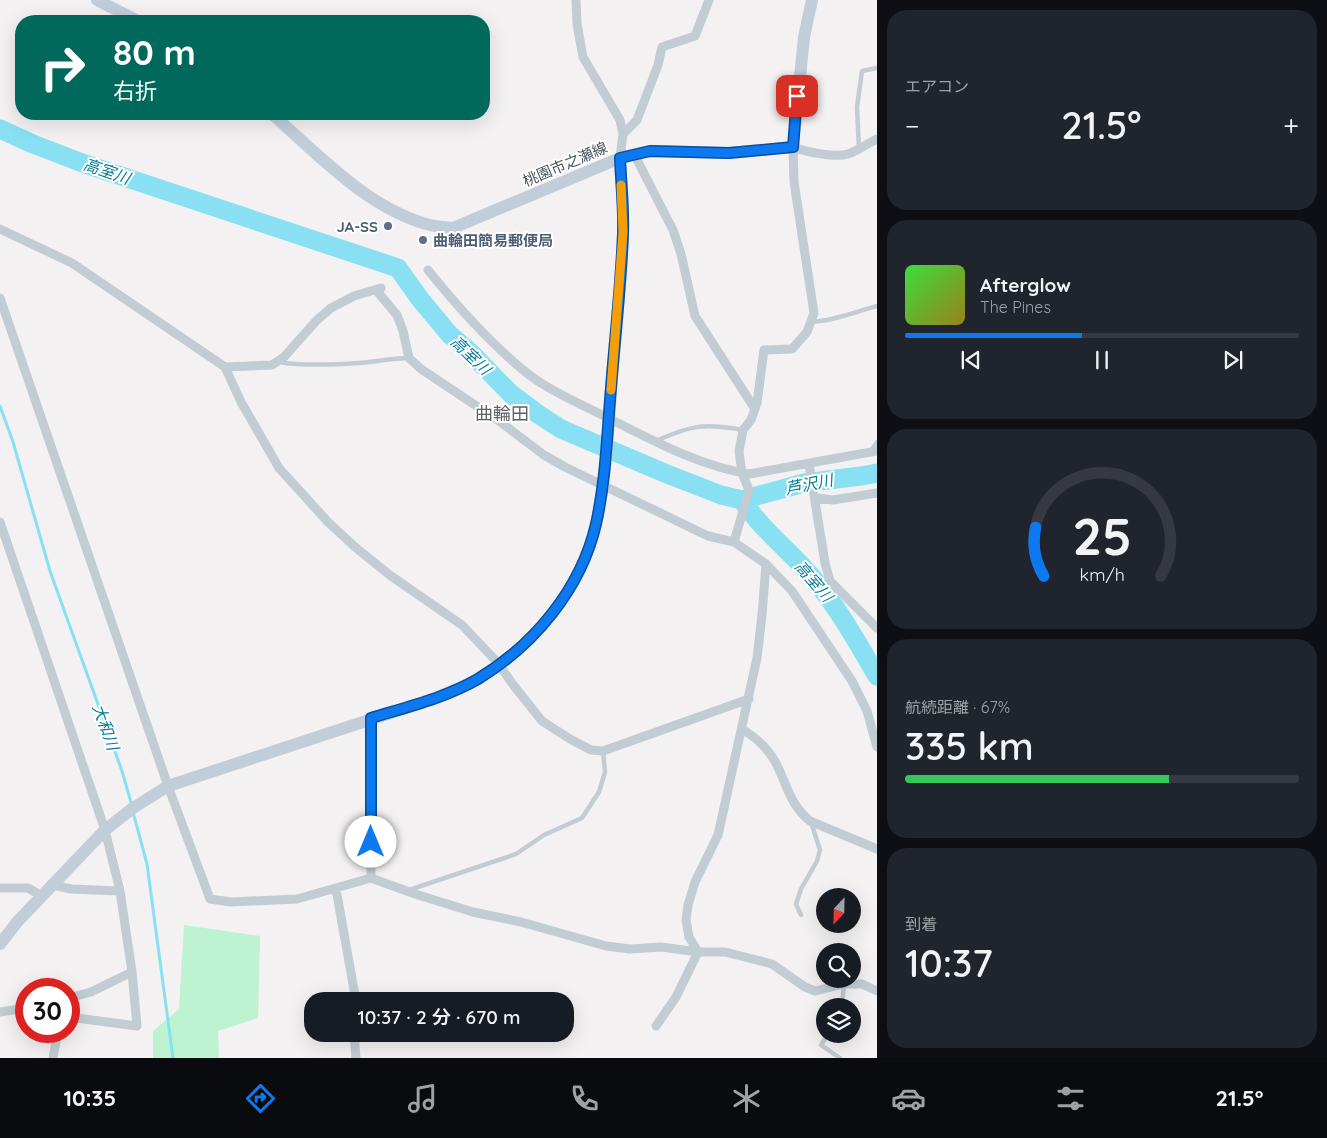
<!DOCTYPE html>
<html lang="ja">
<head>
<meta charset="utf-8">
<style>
  :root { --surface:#171b24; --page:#20242c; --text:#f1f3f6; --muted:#9ea1a6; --line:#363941; --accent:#0d79f1 }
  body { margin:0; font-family:Quicksand,"Noto Sans JP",sans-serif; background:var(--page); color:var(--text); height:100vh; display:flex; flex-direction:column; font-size:19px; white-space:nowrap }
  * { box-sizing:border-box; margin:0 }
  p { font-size:16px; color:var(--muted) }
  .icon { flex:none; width:28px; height:28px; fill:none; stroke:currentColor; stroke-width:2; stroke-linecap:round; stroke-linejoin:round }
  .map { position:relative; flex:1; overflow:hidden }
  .drawer { display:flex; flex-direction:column; gap:10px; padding:10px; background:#0d0f14; width:450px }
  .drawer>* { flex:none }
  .top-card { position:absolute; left:15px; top:15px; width:475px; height:105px; border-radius:20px; box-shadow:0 5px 20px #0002; background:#00695c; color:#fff; overflow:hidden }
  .needle { width:32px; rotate:202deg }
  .fabs { position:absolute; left:816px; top:888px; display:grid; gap:10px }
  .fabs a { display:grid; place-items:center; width:45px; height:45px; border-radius:50%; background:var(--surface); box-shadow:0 5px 20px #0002; font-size:25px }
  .speed { position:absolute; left:15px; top:978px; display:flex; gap:10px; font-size:25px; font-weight:700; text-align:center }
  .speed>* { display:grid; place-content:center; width:65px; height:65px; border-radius:50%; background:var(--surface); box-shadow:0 5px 20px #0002; line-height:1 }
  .speed .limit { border:8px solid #d22; background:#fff; color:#111 }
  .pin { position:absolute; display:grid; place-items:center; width:42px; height:42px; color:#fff; margin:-21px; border-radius:10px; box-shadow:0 2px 8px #0006 }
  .me { position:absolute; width:55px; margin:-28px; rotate:0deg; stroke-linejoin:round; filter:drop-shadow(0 0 4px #0008) }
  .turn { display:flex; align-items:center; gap:18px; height:105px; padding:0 15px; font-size:22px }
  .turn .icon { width:65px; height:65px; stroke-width:2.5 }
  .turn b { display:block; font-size:35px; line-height:42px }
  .big { font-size:38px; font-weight:600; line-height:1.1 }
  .drawer .tile { flex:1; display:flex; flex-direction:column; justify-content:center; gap:8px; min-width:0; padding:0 18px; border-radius:20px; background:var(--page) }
  .drawer .dial { align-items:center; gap:0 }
  .dial svg { height:130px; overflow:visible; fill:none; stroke:var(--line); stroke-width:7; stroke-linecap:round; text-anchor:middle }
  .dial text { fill:var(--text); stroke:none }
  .song { display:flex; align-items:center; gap:15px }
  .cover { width:60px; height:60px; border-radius:8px; background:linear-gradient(135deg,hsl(120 70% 55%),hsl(50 70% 35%)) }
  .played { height:5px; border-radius:2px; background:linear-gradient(90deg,var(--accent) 45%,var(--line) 45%) }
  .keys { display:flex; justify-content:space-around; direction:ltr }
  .heat { display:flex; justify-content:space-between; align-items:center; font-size:28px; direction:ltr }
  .charge { height:8px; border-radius:4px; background:linear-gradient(90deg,#34c759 67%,var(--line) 0) }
  .trip { position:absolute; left:304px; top:992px; width:270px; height:50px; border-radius:20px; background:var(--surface); box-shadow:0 5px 20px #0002; font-weight:600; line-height:50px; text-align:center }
  .tabs { display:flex; height:80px; justify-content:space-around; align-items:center; background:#090b0e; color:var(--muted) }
  .tabs .icon { width:35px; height:35px }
  .tabs .current { color:var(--accent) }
  .tabs b { font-size:22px; color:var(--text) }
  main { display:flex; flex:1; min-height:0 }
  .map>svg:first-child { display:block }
  .green { fill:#bdf3d0 }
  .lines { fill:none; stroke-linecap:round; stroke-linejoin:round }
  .stream { stroke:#88e0f2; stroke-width:3 }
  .river { stroke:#88e0f2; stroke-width:19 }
  .lane { stroke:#c1ccd3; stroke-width:4.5 }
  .street { stroke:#c1ccd3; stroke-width:9 }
  .secondary { stroke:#c1cdd9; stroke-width:12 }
  .route-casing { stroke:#084f9d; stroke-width:12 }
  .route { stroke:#0d79f1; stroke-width:9 }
  .slow { stroke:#f59e0b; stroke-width:9 }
  .service-dot { fill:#5c6f8a; stroke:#fff; stroke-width:2 }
  .labels { text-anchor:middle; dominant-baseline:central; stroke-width:4; stroke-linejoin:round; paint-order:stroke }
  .street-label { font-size:15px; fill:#475560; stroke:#fff }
  .service-label { font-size:15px; font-weight:bold; fill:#4e5e75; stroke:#fff; text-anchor:end }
  .water-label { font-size:16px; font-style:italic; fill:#067d97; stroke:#fff }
  .quarter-label { font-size:18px; fill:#5d6166; stroke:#fff }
</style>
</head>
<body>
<main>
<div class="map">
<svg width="877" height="1058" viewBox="0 0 877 1058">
  <rect width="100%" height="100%" fill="#f3f1f1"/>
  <path class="green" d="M184,925L260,936L258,1018L218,1031L219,1058H153V1031L179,1009Z"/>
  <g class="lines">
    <path class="stream" d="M0,406L13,442L50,571L122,771L132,806
      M133,812L147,864L173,1058"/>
    <path class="river" d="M0,129L33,144L85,164L398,268L420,299L450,335L469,351L511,394L538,414L561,429L667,474L721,495L742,500C761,529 790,551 812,577C838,607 857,642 877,676
      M742,500L804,483L861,476L877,473"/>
    <path class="lane" d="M859,149L857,107L862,71L877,68
      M811,322C833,321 855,312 877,306
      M278,362C304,366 331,365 358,363C375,362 391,358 409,358
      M656,441C692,425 704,423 743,430
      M870,452L877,442
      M409,890L516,854L544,835L582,818L599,792L605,772L603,751
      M801,915L796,904L801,889L817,861L820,850L811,822
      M842,1006L844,984
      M828,1034L821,1045L840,1058"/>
    <path class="street" d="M576,0L577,24L583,57L620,120L623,134L620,158
      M623,134L637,120L658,65L662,47L695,36L709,0
      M634,154L673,230L681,254L695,316L755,409
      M0,229L72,263L225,367L272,365L284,357L317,320L331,308L354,296L381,288
      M428,270C457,306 487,340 522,369C544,388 572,400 598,413C647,437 695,465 749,474L877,451
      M376,290L397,315L403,331L409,358L421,369L499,421L544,455L565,467L708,536L734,542L766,564L792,591L852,681L867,711L877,747
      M0,298L168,786L210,899L231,902L297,899L371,878L415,894L473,912L521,922L606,946L630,949L661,947L698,952H725L772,964L805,987L815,991L844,984H862L877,991
      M225,367L241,402L279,468L328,522L355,547L391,576L462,625L499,664L511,682L542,721L570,739L591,750L603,751L749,699
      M809,464L825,563L830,581L877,628
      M816,498L833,500L877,493
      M0,522L105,830L120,891L132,972L137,1026L69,1017
      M734,542L749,490L742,473L739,451L743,430L751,420L757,403L764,350L792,349L807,332L814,313L794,182L793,147C806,152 835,158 848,154C858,151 868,143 877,139
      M742,729C757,738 769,749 777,765C787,786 791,806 810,821L877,849
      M371,878V718
      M53,885L71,889L120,891
      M0,888H28L42,896
      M336,889L356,1001
      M69,998L91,992L132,972
      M0,1012L26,1008
      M656,1026L676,997L698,952L689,937L686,920L688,905L695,882L718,835L757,658L762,615L766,564
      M354,1034L356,1058
      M53,1058L58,1031"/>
    <path class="secondary" d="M97,0L138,21
      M272,114C319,155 368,209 430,225C438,227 446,227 453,228L620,158L650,151L729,153L793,147L804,37L812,0
      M0,944L18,921L105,830L133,808L168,786L436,698C449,692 464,687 477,679C534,646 581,589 596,524C607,476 608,426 612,377C616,329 621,282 623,234C624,209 621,183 620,158"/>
  </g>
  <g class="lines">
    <g class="route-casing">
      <path id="route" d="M371,842V718C407,707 445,698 478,679C534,645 581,589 596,524C606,479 607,433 611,388C615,337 621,285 623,234C624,209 621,183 620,158L650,151L729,153L793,147L797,96"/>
    </g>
    <use href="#route" class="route"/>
    <path class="slow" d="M611,390L623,232L621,185"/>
  </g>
  <g class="service-dot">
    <circle cx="388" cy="226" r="5"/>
    <circle cx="423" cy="240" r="5"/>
  </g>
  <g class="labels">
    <g class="street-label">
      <text transform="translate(565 164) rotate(-23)">桃園市之瀬線</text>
    </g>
    <g class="service-label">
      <text x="378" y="226">JA-SS</text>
      <text x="433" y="240" text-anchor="start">曲輪田簡易郵便局</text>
    </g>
    <g class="water-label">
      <text transform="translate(107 171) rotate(19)">高室川</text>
      <text transform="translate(471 355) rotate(44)">高室川</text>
      <text transform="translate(809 484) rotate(-11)">芦沢川</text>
      <text transform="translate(814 581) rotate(49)">高室川</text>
      <text transform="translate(106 727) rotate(70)">大和川</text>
    </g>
    <g class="quarter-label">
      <text x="502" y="413">曲輪田</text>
    </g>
  </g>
</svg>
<div class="fabs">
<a><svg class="needle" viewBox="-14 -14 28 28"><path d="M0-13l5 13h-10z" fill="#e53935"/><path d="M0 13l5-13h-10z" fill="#9ea1a6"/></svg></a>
<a><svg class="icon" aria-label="search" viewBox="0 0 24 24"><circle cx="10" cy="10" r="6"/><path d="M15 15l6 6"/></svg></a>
<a><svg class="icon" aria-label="layers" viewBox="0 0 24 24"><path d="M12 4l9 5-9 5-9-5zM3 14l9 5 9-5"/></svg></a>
</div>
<div class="speed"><div class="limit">30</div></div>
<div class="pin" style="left:797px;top:96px;background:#d93025"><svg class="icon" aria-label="arrive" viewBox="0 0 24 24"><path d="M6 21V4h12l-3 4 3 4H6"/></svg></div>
<svg class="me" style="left:371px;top:842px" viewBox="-20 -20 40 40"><circle r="19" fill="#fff"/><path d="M0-13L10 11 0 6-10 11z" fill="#0d79f1"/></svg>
<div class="trip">10:37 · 2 分 · 670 m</div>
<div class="top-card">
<div class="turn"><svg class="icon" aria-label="right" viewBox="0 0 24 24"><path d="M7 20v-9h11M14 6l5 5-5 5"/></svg><div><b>80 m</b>右折</div></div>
</div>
</div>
<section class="drawer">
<div class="tile"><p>エアコン</p>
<div class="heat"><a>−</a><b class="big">21.5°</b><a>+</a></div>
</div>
<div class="tile">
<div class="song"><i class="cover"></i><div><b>Afterglow</b><p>The Pines</p></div></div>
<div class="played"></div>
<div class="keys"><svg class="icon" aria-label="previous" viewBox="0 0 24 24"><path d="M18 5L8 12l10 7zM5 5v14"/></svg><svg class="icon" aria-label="pause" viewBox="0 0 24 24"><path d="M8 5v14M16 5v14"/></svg><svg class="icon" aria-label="next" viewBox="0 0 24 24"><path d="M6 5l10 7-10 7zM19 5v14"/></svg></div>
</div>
<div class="tile dial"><svg viewBox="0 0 100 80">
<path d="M14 69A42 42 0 1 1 86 69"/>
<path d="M14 69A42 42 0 0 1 9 39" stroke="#0d79f1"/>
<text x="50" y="56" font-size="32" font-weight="700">25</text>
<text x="50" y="72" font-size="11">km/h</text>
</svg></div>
<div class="tile"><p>航続距離 · 67%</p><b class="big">335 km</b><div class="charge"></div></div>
<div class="tile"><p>到着</p><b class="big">10:37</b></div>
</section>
</main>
<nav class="tabs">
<b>10:35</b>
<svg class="icon current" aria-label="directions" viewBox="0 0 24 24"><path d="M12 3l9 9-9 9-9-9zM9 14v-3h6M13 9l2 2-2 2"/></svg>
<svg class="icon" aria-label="music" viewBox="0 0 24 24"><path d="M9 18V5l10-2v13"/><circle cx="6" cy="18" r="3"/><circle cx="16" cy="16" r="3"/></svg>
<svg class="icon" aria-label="phone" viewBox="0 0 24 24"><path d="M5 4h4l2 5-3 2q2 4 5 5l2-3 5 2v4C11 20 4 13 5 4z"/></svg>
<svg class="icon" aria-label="climate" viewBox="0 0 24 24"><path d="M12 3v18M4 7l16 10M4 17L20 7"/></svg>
<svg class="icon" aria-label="car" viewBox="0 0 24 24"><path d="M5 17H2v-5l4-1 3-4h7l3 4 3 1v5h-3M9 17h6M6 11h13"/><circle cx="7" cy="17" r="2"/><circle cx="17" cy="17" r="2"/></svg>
<svg class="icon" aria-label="filters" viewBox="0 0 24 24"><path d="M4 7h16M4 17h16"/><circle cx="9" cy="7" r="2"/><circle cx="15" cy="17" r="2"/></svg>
<b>21.5°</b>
</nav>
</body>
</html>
